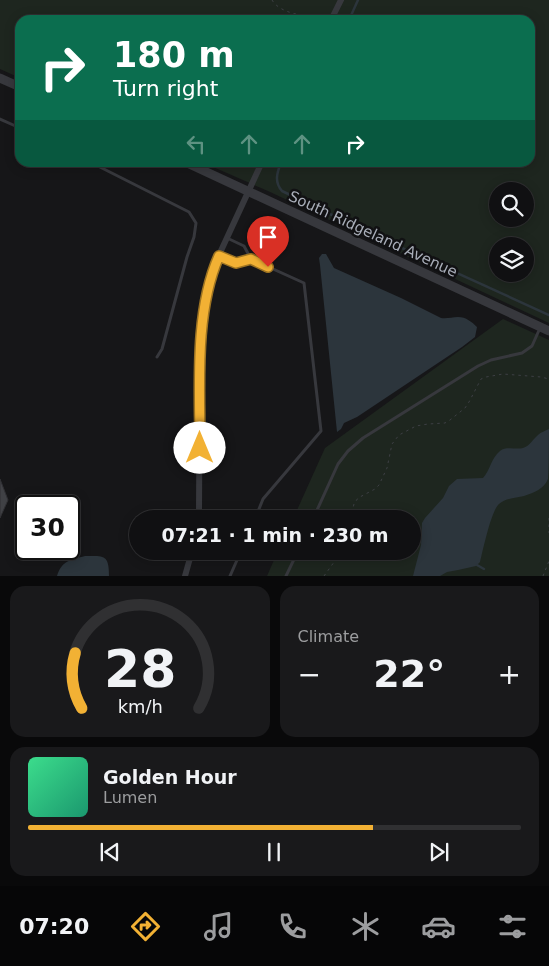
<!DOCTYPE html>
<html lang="en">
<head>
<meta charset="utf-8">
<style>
  :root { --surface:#101012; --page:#19191b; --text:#f1f3f6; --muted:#9c9d9f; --line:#303032; --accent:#f2b134 }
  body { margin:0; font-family:"DejaVu Sans",sans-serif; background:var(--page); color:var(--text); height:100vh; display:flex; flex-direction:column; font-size:19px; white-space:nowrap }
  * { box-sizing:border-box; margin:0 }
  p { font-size:16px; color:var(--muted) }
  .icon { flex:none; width:28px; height:28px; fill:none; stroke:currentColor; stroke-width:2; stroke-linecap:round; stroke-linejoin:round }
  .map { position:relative; height:576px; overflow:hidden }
  .drawer { display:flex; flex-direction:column; gap:10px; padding:10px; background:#09090a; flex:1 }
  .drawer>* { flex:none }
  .top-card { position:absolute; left:15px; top:15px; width:520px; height:152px; border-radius:15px; box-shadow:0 2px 12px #0003,0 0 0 1px var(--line); background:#0b6e4f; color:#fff; overflow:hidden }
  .controls { position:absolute; left:489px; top:182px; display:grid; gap:10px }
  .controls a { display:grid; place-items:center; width:45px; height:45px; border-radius:50%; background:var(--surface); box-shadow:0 2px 12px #0003,0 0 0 1px var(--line); font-size:25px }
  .speed { position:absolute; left:15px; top:495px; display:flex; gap:10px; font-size:25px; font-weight:700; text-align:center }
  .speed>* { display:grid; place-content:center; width:65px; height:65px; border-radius:50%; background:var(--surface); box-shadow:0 2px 12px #0003,0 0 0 1px var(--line); line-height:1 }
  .speed .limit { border:2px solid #111; border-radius:8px; background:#fff; color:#111 }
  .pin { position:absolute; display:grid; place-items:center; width:42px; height:42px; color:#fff; margin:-51px -21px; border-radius:50% 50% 50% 0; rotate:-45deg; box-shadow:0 0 5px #0007 }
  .pin .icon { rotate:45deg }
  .me { position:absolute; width:55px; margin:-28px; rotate:0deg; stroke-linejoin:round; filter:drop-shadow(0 0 4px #0008) }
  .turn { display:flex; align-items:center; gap:18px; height:105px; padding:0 15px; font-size:22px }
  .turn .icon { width:65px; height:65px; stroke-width:2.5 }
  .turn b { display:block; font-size:35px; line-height:42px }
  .lanes { display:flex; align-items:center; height:48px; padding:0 15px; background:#0003; justify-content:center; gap:25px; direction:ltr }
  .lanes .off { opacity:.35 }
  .big { font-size:38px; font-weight:700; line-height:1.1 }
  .drawer .tile { flex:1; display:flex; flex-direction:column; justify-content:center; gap:8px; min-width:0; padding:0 18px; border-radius:15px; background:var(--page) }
  .drawer .dial { align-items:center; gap:0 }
  .dial svg { height:130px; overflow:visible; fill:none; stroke:var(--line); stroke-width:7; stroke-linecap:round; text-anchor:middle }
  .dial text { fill:var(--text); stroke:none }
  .song { display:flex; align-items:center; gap:15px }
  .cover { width:60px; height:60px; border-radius:8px; background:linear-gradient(135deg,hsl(150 70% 55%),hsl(160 70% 35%)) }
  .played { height:5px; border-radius:2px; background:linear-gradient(90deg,var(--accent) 70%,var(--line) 70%) }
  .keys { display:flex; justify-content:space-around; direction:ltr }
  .heat { display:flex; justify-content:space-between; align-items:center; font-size:28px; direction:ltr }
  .drawer .tiles { flex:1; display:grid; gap:10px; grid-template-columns:1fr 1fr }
  .tile:last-child { grid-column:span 2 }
  .trip { position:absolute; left:129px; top:510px; width:292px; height:50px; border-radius:25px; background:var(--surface); box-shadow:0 2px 12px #0003,0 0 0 1px var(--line); font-weight:700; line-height:50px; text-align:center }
  .menu { display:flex; height:80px; justify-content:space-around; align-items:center; background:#060607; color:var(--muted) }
  .menu .icon { width:35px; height:35px }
  .menu .current { color:var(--accent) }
  .menu b { font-size:22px; color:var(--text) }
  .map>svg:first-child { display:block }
  .green { fill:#1e261f; fill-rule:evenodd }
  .water { fill:#2c353c }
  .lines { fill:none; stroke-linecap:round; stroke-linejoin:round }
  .stream { stroke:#2c353c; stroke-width:2.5 }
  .building { fill:#404145; stroke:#303034 }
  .path { stroke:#3d3f44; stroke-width:1; stroke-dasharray:2.5 4; stroke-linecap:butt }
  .service { stroke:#37383d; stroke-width:3 }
  .minor { stroke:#37383d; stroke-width:6 }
  .tertiary { stroke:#37383d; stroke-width:9 }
  .route-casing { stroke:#9d7322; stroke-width:12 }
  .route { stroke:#f2b134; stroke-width:9 }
  .labels { text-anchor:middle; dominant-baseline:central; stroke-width:5; stroke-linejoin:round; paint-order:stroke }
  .street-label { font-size:15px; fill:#a8adb8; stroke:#111113 }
</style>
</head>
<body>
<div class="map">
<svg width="549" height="576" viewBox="0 0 549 576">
  <rect width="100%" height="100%" fill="#161618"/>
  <path class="green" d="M0,0H549V323L268,191L204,163L530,162V20H20V78L0,69ZM498,191H525V219H498ZM498,246H525V274H498Z
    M503,319L549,340V576H267L278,551H412V519H293L325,448Z"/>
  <path class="water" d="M322,254H326L334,268L401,298L441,318C447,319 452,317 458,317C466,317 472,322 477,327L475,337L462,347L357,417L344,423L341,429L337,432L320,265L319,258Z
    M549,429C549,438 549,473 548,479C544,489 533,493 524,496C516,498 505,498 499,504C491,511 483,550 480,562L476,566L458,570L447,572L440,576H413L421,545L422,523L425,518L443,498L449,486L457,479L483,478C490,471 491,458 500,451C506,446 516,450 523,448C530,446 533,439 538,435C541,432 545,431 549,429Z
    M85,556C104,556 109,554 109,576H57C62,560 71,560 85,556Z"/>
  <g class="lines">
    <path class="stream" d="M349,20L358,0
      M281,162C277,173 274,182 282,191L380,238L549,315
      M477,565L484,569"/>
  </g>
  <path class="building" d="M0,479L8,500L0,518Z"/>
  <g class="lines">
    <path class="path" d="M272,0C281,15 308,16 323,18
      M549,518V533
      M350,519L354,504L358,498L375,489L379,485L387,468L392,444L399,435L416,426L428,424L445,423L450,420L465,408L469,402L481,379L486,377L503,374L541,377L549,379
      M324,576L342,551
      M543,576L549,561"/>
    <path class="service" d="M0,119L20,128
      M90,162L189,212L196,223L194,237L187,257L162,349L157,357
      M219,256L236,263L251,259L244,246L227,238
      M251,259L304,283L321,431L263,499L255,519
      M313,519L338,464L348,451L363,438L478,366L491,360L522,353L532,346L540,328
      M230,576L241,551
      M286,576L298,551"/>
    <path class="minor" d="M331,20L341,0
      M198,519L199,510L200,341L205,304L213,268L262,162
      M185,576L192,551"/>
    <path class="tertiary" d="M0,78L20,87
      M185,162L549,331"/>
  </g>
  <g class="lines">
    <g class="route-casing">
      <path id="route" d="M200,448C200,388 194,312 219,256L236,263L251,259L268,267"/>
    </g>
    <use href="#route" class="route"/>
  </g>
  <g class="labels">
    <g class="street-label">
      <text transform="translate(373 234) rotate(25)">South Ridgeland Avenue</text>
    </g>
  </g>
</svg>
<div class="controls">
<a><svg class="icon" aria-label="search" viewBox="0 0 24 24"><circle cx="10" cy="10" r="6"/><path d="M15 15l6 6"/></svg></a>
<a><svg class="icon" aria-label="layers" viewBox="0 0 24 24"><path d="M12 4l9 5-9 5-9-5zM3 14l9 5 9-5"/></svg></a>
</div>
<div class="speed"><div class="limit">30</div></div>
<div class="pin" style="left:268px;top:267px;background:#d93025"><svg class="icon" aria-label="arrive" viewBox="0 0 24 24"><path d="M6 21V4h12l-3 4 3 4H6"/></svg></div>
<svg class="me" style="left:200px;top:448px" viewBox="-20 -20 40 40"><circle r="19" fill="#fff"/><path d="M0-13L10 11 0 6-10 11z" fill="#f2b134"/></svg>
<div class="trip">07:21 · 1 min · 230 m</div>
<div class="top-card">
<div class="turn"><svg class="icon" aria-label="right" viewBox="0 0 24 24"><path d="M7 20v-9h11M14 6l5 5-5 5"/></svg><div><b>180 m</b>Turn right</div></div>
<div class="lanes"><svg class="icon off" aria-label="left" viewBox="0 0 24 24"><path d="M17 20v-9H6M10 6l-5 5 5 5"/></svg><svg class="icon off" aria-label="ahead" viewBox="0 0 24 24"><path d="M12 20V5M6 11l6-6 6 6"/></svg><svg class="icon off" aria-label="ahead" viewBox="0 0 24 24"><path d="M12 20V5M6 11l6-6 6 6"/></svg><svg class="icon" aria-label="right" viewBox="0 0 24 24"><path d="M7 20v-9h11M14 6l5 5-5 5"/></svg></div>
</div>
</div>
<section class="drawer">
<div class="tiles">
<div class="tile dial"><svg viewBox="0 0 100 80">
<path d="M14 69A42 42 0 1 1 86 69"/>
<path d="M14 69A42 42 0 0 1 10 35" stroke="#f2b134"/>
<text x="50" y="56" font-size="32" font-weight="700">28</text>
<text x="50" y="72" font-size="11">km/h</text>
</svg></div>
<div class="tile"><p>Climate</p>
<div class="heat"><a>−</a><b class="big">22°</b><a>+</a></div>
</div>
<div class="tile">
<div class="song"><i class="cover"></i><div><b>Golden Hour</b><p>Lumen</p></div></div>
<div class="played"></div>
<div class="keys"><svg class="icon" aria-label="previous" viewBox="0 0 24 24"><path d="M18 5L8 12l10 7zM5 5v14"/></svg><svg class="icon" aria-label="pause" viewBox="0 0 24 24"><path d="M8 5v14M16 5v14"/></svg><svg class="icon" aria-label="next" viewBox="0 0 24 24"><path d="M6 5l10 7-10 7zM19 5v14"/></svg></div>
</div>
</div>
</section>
<nav class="menu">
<b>07:20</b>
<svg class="icon current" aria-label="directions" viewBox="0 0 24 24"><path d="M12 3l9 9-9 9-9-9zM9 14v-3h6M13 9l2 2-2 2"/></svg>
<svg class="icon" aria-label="music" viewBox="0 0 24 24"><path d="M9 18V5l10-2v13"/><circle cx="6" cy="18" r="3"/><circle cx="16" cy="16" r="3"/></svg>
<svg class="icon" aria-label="phone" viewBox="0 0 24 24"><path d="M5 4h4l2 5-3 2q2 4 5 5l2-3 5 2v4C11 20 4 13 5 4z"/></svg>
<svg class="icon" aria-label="climate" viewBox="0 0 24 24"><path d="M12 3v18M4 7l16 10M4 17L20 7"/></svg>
<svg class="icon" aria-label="car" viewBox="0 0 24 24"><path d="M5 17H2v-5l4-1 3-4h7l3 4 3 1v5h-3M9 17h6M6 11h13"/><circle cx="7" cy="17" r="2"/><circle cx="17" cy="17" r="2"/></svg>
<svg class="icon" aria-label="filters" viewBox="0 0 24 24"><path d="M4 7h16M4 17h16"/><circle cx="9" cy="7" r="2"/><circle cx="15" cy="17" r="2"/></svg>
</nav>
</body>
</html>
